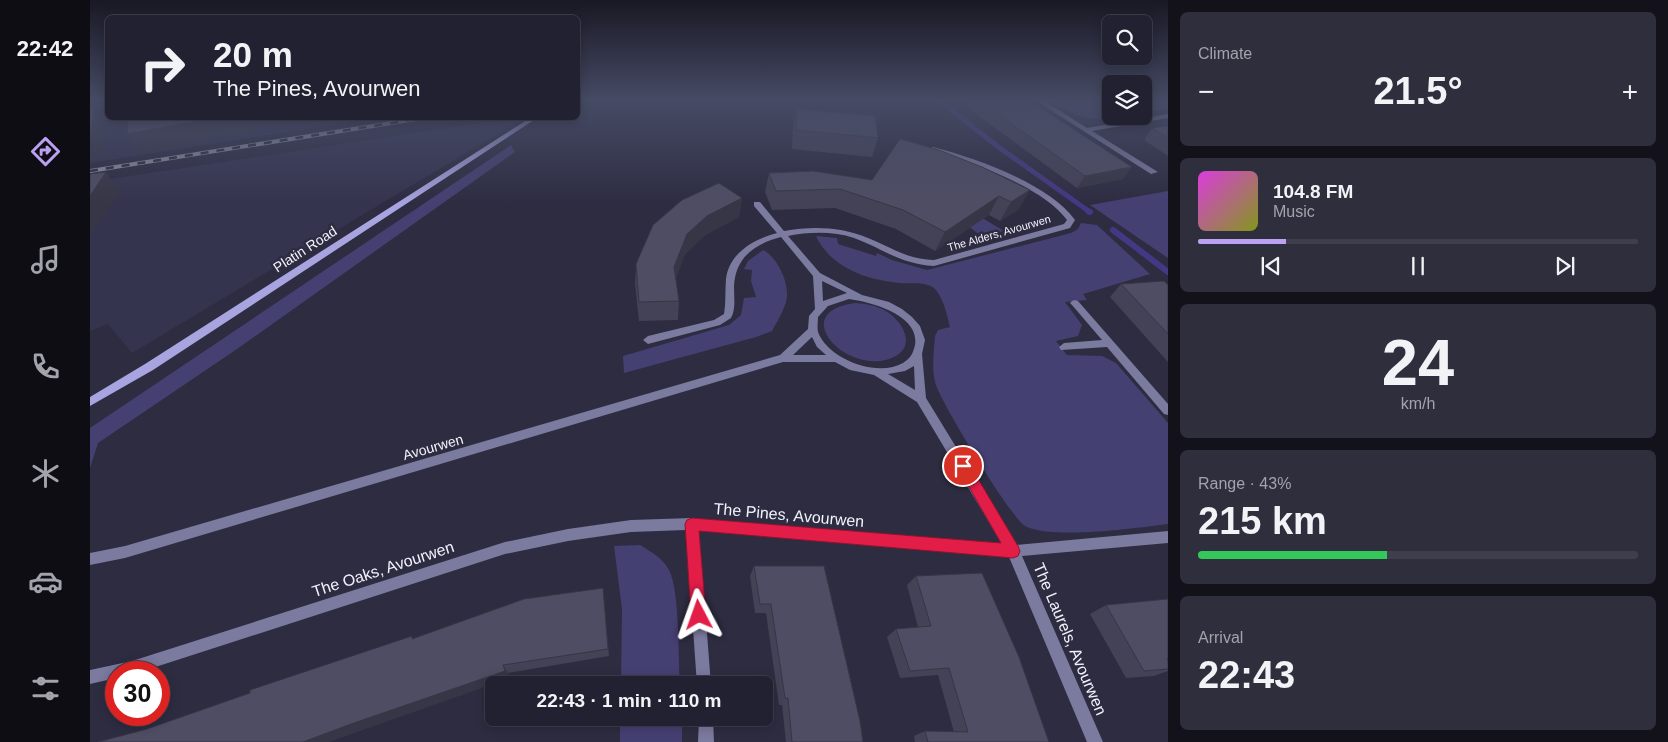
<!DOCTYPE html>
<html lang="en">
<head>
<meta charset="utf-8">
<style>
  :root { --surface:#222131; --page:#2e2e3d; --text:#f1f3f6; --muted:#a2a3ab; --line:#3f3e4d; --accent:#bca0f2 }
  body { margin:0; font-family:Arial,sans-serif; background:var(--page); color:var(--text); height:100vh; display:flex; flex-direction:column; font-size:19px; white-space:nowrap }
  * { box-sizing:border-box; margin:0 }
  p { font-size:16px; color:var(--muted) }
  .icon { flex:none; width:28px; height:28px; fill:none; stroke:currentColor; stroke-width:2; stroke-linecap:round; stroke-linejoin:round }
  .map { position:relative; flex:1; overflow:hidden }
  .panel { display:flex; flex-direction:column; gap:12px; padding:12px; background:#13121b; width:500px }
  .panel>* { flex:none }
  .top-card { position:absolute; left:15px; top:15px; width:475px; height:105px; border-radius:8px; box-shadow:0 2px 12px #0003,0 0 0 1px var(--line); background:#222131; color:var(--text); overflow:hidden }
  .buttons { position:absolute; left:1012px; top:15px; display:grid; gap:10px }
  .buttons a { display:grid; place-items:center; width:50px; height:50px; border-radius:8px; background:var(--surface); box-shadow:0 2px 12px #0003,0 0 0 1px var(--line); font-size:25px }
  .speed { position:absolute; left:15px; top:661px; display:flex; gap:10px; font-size:25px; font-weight:700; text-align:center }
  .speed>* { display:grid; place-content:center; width:65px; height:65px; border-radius:50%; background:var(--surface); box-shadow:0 2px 12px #0003,0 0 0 1px var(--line); line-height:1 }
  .speed .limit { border:8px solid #d22; background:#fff; color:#111 }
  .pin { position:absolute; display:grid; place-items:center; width:42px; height:42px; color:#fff; margin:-21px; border:2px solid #fff; border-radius:50%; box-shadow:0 1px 5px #0007 }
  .me { position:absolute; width:55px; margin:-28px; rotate:356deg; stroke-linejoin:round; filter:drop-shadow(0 0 4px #0008) }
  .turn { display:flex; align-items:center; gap:18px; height:105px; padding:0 25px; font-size:22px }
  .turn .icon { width:65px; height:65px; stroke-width:2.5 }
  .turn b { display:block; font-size:35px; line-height:42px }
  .big { font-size:38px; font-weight:800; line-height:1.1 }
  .panel .tile { flex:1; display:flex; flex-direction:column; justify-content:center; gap:8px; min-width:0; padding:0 18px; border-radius:8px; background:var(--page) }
  .panel .dial { align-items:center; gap:0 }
  .dial b { font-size:65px; line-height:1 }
  .song { display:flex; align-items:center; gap:15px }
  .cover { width:60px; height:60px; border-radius:8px; background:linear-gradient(135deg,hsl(300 70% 55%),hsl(70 70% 35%)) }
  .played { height:5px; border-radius:2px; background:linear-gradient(90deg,var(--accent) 20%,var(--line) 20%) }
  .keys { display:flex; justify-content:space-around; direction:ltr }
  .heat { display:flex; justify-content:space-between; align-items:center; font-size:28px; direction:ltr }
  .charge { height:8px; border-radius:4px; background:linear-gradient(90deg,#34c759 43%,var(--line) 0) }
  .trip { position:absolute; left:395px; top:676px; width:288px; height:50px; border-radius:8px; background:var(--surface); box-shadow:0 2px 12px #0003,0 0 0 1px var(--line); font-weight:800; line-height:50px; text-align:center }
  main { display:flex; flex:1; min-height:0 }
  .tabs { display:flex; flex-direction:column; width:90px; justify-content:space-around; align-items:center; background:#0e0d14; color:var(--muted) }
  .tabs .icon { width:35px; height:35px }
  .tabs .selected { color:var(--accent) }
  .tabs b { font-size:22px; color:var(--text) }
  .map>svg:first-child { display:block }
  .built { fill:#35344f }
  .green { fill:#454072 }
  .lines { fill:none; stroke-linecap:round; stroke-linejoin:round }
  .stream-far1 { stroke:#433884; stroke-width:5 }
  .stream { stroke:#433884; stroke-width:6 }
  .street { fill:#7b7a9f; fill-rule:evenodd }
  .secondary { fill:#a7a4df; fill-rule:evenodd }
  .rail-casing { stroke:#9191a1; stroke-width:4 }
  .rail { stroke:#2d2c41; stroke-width:2.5; stroke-dasharray:8; stroke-linecap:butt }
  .wall { fill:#434256 }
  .shaded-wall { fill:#373646 }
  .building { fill:#4e4d64; stroke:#373646 }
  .route { fill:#e11d48; stroke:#92132f }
  .labels { text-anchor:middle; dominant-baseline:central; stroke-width:5; stroke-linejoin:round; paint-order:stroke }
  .far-street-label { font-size:11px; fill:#f2f2fd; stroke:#2d2c41 }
  .street-label { font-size:14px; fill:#f2f2fd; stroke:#2d2c41 }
  .near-street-label { font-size:16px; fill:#f2f2fd; stroke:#2d2c41 }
</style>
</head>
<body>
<main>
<nav class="tabs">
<b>22:42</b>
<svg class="icon selected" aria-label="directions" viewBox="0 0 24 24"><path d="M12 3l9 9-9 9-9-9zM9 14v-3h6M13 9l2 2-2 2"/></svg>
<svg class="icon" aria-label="music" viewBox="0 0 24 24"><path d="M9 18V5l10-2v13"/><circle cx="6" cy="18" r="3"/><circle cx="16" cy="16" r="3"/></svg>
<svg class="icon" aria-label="phone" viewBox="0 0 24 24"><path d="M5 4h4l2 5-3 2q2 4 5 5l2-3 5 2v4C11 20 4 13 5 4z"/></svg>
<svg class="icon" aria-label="climate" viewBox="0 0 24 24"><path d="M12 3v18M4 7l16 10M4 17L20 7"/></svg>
<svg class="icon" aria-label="car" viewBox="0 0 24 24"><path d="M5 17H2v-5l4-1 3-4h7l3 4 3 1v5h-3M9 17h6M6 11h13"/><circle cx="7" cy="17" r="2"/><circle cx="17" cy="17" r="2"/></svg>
<svg class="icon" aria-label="filters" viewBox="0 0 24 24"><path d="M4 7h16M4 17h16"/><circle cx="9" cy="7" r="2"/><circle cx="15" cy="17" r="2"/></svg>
</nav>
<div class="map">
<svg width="1078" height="742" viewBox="0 0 1078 742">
  <rect width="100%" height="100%" fill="#2d2c41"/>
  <path class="built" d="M0,100H17L18,118H287L0,163Z
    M424,118H434L42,353L18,324L0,331V182Z"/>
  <path class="green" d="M959,100H1021V116H1034C1000,122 988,119 959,100Z
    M1054,100H1078V109L1054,113Z
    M421,145L425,152L147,349L8,443L0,468V428Z
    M1078,191V258L1000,205Z
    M869,204L914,231L891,236L864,215Z
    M991,223L1007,225L1060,274L993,294L997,300L975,302L992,325L988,336L966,341L977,355L1012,356L1026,363L1078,423V524C1046,528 962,540 935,526C921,518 852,404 846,385C841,371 844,350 845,336L848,330L860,327C857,315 854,300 846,290C838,281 821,284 810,283C777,280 741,268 726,236L747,238L748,244L786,256L787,253L802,260L837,270L981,233L988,229Z
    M673,250C688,257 701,286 696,302C693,312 687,322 682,331L666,337L534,373L533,356L639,325L651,315L654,298L666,297L661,281L662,270L654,269L658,261Z
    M766,303C775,304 784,305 792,309C813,319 830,349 799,359C754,374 697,311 766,303Z
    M550,545C561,552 573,558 579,570C590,591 588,658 590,685H531L532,609L524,546Z
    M530,718H592V742H530Z"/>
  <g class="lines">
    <path class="stream-far1" d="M849,100L907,146L1000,212"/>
    <path class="stream" d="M998,211L1000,212
      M1023,230L1078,272"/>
    <path class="street" d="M945,100H953L997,128L1078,114V118L1002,131L1068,172L1061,174Z
      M843,147C886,158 959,184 985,220L980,228L844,266C810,264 794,249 764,238C743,231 719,232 698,236L730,273L772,295L799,302L812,309L822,317L830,326L835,340L832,354L836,398L926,545L1078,531V543L932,556L1013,742H997L919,557L609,530L621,685H607L596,530L541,532L478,541L415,554L50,672H26V678L0,684V670L42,661L415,542L478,529L541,520L602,518L912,544L827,402L784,375L760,370L745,362H693L35,558L0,565V553L35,546L690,355L718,329L719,316L725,309L723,276L691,237C664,244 645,258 644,287C644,298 646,309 641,318L630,325L558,344L553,340L558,336L624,320L634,314C636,303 635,291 636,279C639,253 664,239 687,233L664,206V202H670L694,231C723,226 751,227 778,238C803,248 816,259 844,260L974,224L977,220C952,186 881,162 841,150V148ZM732,281L757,293L733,301ZM759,299C781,302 830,315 825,345C823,353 821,358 813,363C787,378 738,359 728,332C727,327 728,321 728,317L738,306ZM722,337L727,347L736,355H703ZM824,366L825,390L798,374L815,371Z
      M985,300L988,301L1078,404V415L1074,414L1017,347L971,350L969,347L974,343L1012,340L982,305L980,303L982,301Z
      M609,718H623L624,742H608Z"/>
    <path class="secondary" d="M440,118H447L63,370L0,406V397L55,364Z"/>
    <g class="rail-casing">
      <path id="rail" d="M0,171L333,118"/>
    </g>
    <use href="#rail" class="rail"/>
  </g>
  <path class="wall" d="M877,100H938L1033,179L987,188L875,106Z
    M707,109L788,138L782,157L702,149L703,127Z
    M1078,126V156L1054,140L1062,128Z
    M892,167L929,209L910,221L899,215L845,251L806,229L745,208L682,210L675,192L679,173L782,180Z
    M652,198L649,217L615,235L595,254L586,278L589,301L588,320L549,321L545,284L546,264Z
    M1031,284L1078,285V362L1020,297Z
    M664,566L773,742H696L692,705H689L676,613H665L660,576Z
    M826,576L959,742H825L824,736L835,731L864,732L848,675L810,678L797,637L806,629L828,627L817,585Z
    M513,588L519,656L418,673L419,678L272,730L238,742H8L57,729L324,639Z
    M1078,599V671L1064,676L1036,678L1000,614L1016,605Z"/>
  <path class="shaded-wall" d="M4,107L14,121L12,151L0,153V136Z
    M124,118H225L50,153L37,134Z
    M1042,167L1033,179L987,188L995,176Z
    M16,172L30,191L0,238V196Z
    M940,190L929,209L910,221L921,202Z
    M909,196L899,215L845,251L855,232Z
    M652,198L649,217L615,235L595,254L583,286L584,267L597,234L617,216Z
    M413,665L418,673L419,678L272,730L238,742H213Z"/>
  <path class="building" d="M888,100H938L1042,167L995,176Z
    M0,107H4L1,136H0Z
    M707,109L785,116L788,138L706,130Z
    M38,118H124L37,134Z
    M1078,126V138L1062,128Z
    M810,139L849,150L892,167L940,190L921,202L909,196L855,232L813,210L750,189L686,191L679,173L723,171L782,180Z
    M16,172L0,196V174Z
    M629,183L652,198L617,216L597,234L584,267L589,301L549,302L546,264L563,225L592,200Z
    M1074,281L1078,285V334L1031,284Z
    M664,566H734L770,721L773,742H702L698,698H695L681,604H670Z
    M892,573L929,657L959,742H838L835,731L878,732L859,668L820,671L806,629L841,626L826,576Z
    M513,588L518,649L413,665L415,671L261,724L213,742H8L57,729L160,693V690L322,636V639L434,599Z
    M1078,599V658L1077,659L1078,661V669L1054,671L1016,605Z"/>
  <linearGradient id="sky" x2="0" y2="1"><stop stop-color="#191824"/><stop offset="0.49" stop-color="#464b65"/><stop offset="1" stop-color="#464b65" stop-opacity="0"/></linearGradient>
  <rect width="1078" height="204" fill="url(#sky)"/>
  <path class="route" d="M873,460L878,462L928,546L930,551L928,556L923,558L609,531L616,615L614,620L609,622L603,620L601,615L595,524L597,520L602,518L911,543L867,466L869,462Z"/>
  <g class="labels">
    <g class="far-street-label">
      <text transform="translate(909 233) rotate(-16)">The Alders, Avourwen</text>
    </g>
    <g class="street-label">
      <text transform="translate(215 249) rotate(-33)">Platin Road</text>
      <text transform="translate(343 447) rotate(-16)">Avourwen</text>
    </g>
    <g class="near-street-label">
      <text transform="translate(699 515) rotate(5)">The Pines, Avourwen</text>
      <text transform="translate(293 569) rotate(-18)">The Oaks, Avourwen</text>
      <text transform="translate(980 639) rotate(67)">The Laurels, Avourwen</text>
    </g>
  </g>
</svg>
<div class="buttons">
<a><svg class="icon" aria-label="search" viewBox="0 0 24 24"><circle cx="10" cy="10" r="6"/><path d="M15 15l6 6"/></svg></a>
<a><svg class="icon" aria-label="layers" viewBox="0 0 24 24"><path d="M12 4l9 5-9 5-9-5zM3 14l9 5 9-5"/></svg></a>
</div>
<div class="speed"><div class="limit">30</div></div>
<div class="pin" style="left:873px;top:466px;background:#d93025"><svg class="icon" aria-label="arrive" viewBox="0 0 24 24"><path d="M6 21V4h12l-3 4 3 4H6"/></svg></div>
<svg class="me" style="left:609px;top:615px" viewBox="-20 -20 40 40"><path d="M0-17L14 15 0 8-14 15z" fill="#e11d48" stroke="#fff" stroke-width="4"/></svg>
<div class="trip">22:43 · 1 min · 110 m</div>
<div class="top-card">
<div class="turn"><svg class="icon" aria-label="right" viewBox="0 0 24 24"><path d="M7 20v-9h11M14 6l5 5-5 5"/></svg><div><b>20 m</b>The Pines, Avourwen</div></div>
</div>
</div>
<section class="panel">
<div class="tile"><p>Climate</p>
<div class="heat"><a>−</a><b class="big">21.5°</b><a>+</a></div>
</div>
<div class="tile">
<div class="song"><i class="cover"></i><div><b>104.8 FM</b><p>Music</p></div></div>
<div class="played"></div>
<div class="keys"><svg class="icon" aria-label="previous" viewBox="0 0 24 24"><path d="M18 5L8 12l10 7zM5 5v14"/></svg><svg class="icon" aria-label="pause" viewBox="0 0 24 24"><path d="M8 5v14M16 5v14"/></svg><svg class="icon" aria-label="next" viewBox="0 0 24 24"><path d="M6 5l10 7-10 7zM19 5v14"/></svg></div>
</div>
<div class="tile dial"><b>24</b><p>km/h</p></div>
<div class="tile"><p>Range · 43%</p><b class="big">215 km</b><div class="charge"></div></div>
<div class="tile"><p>Arrival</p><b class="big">22:43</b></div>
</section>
</main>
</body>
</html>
